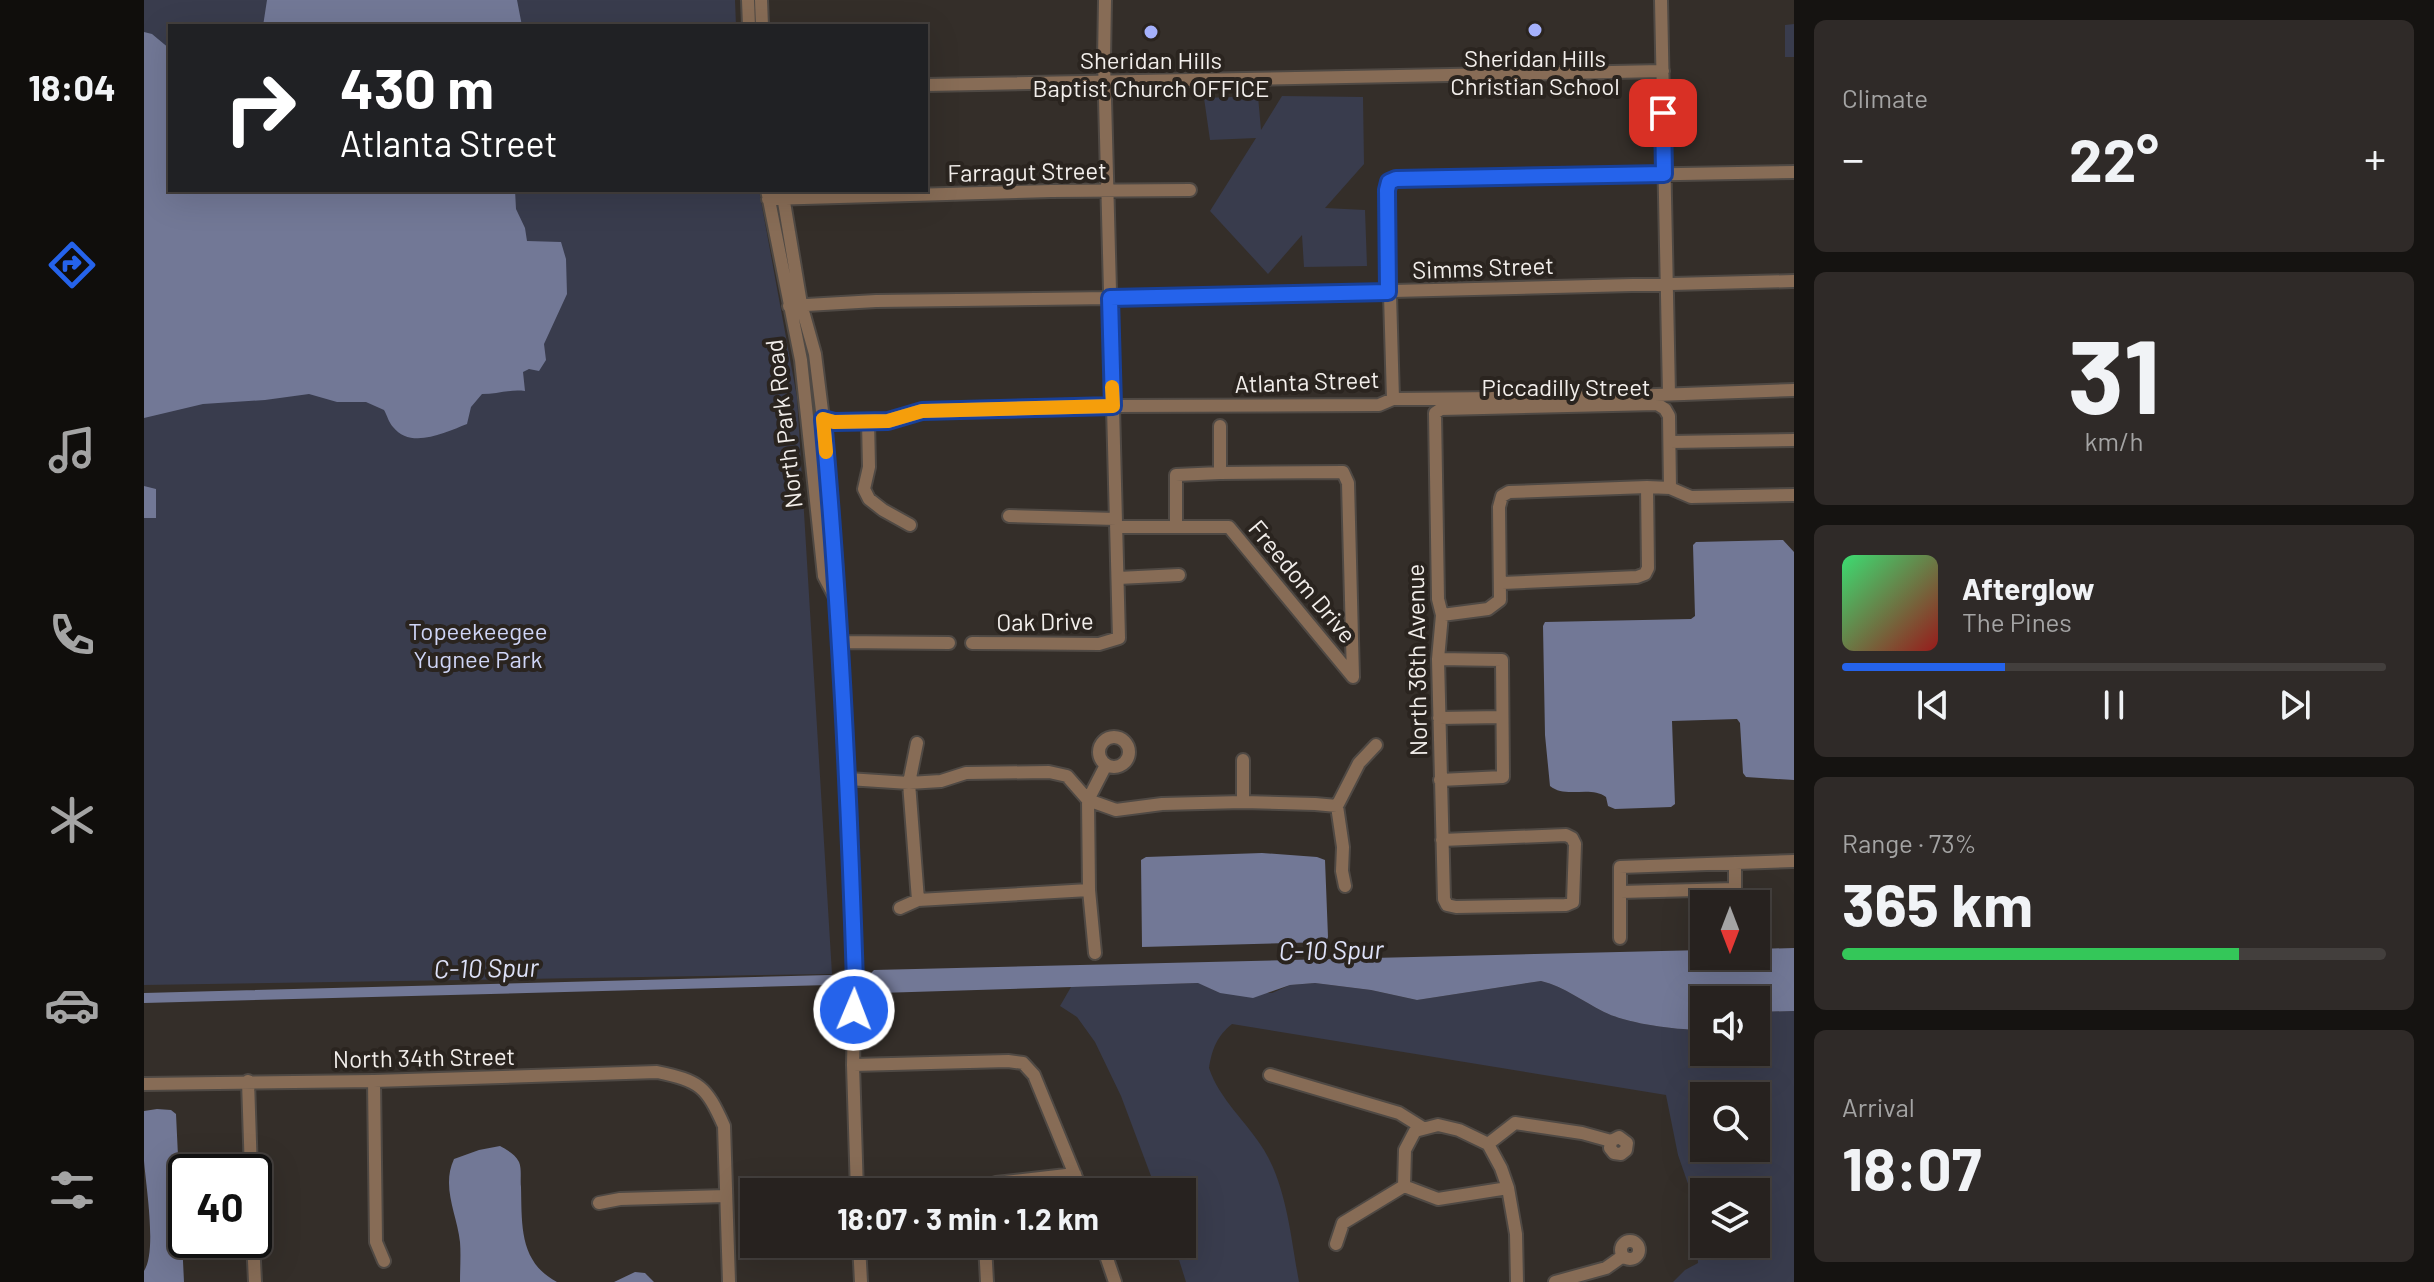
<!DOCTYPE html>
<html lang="en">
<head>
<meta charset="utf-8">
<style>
  :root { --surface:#27221f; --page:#2f2a28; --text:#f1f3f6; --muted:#a4a4a4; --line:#433f3d; --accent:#2563eb }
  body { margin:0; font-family:Barlow,sans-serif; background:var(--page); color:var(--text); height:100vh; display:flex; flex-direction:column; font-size:30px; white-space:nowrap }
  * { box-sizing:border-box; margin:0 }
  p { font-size:26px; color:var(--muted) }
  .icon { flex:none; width:44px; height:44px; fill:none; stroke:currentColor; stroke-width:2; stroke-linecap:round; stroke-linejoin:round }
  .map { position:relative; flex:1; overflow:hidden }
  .side { display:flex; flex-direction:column; gap:20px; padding:20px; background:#151311; width:640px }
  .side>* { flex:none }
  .guide { position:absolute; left:24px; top:24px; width:760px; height:168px; border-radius:0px; box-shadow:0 8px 32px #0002,0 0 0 2px var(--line); background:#202124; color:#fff; overflow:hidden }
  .needle { width:52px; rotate:180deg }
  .fabs { position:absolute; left:1546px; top:890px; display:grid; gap:16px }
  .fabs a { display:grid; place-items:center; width:80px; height:80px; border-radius:0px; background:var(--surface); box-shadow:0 8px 32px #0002,0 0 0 2px var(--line); font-size:40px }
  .speed { position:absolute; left:24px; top:1154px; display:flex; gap:16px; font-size:40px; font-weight:700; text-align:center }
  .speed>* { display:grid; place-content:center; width:104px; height:104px; border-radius:50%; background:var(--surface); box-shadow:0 8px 32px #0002,0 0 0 2px var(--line); line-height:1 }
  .speed .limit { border:4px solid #111; border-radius:12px; background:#fff; color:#111 }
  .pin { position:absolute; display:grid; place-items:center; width:68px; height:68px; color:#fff; margin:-34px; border-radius:16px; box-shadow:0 4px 12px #0006 }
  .me { position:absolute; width:88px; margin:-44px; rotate:1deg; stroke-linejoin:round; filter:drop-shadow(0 0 6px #0008) }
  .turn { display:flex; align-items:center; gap:28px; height:168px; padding:0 40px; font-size:36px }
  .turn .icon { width:104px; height:104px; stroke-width:2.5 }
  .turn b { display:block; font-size:56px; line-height:68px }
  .big { font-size:60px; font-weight:700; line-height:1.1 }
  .side .card { flex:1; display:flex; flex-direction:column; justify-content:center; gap:12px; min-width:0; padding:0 28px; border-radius:12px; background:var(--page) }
  .side .dial { align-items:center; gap:0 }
  .dial b { font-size:104px; line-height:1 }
  .song { display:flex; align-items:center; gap:24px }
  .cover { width:96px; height:96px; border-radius:12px; background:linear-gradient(135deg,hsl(140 70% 55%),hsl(0 70% 35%)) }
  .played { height:8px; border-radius:4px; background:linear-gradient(90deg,var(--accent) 30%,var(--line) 30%) }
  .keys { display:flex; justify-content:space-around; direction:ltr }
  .heat { display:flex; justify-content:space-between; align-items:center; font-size:44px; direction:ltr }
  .charge { height:12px; border-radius:6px; background:linear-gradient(90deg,#34c759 73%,var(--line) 0) }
  .trip { position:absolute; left:596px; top:1178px; width:456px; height:80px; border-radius:0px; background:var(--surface); box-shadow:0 8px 32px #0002,0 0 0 2px var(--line); font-weight:700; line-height:80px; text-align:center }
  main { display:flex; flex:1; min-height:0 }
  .dock { display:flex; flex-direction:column; width:144px; justify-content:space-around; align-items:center; background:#100e0c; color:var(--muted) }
  .dock .icon { width:56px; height:56px }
  .dock .active { color:var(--accent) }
  .dock b { font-size:36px; color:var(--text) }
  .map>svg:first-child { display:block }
  .green { fill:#393c4d; fill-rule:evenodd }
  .water { fill:#727896 }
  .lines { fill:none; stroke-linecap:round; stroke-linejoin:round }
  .canal { stroke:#727896; stroke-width:10 }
  .minor-casing { stroke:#4f4944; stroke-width:16 }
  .minor { stroke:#876c56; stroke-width:12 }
  .route-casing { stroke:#184099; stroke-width:20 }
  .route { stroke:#2563eb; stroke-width:14 }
  .slow { stroke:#f59e0b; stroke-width:14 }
  .poi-dot { fill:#a5b1fc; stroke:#2a241f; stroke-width:3 }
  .labels { text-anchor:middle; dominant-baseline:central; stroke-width:8; stroke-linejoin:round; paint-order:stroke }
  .poi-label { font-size:24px; fill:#f2eeeb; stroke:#2a241f }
  .street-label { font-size:24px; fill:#f2eeeb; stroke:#2a241f }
  .park-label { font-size:24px; fill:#cfd5f6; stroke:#2a241f }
  .water-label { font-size:26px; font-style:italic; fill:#dee2f9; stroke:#2a241f }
</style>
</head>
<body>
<main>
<nav class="dock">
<b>18:04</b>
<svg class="icon active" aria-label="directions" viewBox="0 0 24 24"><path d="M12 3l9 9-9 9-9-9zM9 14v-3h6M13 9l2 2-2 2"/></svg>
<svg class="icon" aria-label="music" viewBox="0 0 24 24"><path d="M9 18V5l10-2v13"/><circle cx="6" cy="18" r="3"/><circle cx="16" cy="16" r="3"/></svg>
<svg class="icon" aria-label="phone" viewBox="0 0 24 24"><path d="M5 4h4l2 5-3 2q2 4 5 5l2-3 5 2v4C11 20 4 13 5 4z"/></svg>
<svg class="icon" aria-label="climate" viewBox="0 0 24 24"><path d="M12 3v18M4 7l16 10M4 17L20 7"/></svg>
<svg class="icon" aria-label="car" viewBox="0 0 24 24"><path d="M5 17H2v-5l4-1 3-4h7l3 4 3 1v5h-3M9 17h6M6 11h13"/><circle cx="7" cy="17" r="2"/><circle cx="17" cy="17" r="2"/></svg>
<svg class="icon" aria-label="filters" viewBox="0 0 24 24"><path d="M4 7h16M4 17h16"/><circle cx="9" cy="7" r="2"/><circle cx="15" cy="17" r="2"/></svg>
</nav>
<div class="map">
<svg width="1650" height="1282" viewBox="0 0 1650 1282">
  <rect width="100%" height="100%" fill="#342e29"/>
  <path class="green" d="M0,0H591L592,26H26V190H615L653,397L688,974L0,985Z
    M1650,24V57H1641V25Z
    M1114,96L1117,130L1138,96L1219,97L1220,164L1181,208L1221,210L1223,266L1160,267L1158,235L1124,274L1066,211L1112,138L1066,140L1060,98Z
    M1397,981C1421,987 1438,1001 1460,1012C1484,1024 1533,1030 1560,1030V1052H1612V1012L1650,1011V1282H1529L1541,1270L1554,1263L1550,1201L1534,1155L1522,1095L1088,1024C1073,1036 1068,1049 1065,1068C1075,1099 1103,1122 1120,1150C1143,1188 1147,1239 1155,1282H1042L1030,1244H1038V1192H1013L977,1096L951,1042L933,1017L916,1006L927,987L1055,983L1076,993H1128L1146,985L1171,983L1227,990L1273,1000ZM1560,1096H1612V1148H1560ZM1560,1192H1612V1244H1560Z"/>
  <path class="water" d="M123,0H373L378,26H119Z
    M0,32L8,34L26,49V190H371L372,209L381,228L383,241L417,242L422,259L423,294L400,344L402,360L395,371L385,369L379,372L381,391C366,389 353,394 338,394L327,407L323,424C302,432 267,450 249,427C245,423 243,415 240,410L222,402H193L165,394L121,400L59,404L0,418Z
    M0,486L12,489V518H0Z
    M1639,540L1650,552V780L1602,777L1599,773L1596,723L1593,719L1528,721L1531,804L1527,807L1471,809L1464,806L1462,797C1446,785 1422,799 1406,786L1401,735L1399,626L1401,622L1547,619L1551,616L1549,545L1552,542Z
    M1118,853L1173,857L1181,860L1184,937L1182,942L998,947L997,860L1002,857Z
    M1650,948V1011L1612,1012V1000H1560V1030C1533,1030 1484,1024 1460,1012C1438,1001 1421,987 1397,981L1273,1000L1227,990L1171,983L1146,985L1109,998L1076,993L1054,983L735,993L724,983L725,975L730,970L1560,950V956H1612V949Z
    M13,1109L27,1110L32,1114L40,1282H0V1271C13,1252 2,1186 0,1161C0,1144 0,1127 0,1111Z
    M356,1146C363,1150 371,1154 375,1162C378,1169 376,1180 377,1187C378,1225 375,1262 413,1282H316C316,1269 317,1255 316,1242C313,1214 297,1187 310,1159L335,1150Z
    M491,1272L501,1273L510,1282H470Z"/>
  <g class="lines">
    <path class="canal" d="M0,998L686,980"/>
    <g class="minor-casing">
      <path id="minor" d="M604,0L605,26
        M617,0L618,26
        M1517,0L1525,394
        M782,85L1519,71
        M623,190L657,360L680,576L691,597
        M638,190L657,304L671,354L679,419L692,562L704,779L711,982L709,1065L713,1192
        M624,199L907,191L1046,190
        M645,306L732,301L966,298L1650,281
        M1249,399L1243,190L1245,182L1252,179L1650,172
        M679,419L690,422L744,421L778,411L969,406L1235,405L1249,399L1457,397L1650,390
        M724,421L725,467L720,489L725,499L739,510L766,525
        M1526,442L1650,440
        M1076,473L1199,472L1204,483L1209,677
        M865,516L972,519
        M972,527H1085L1209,677
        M1032,527V475L1076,473V426
        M974,578L1035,575
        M1358,583L1493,577L1501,574L1504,568L1503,487
        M1298,615L1344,609L1356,600L1355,507L1358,496L1365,492L1503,487L1526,488L1547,497L1650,495
        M695,642L805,643
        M828,643L955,644L975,638L960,60L961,0
        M1294,659L1358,660L1359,777L1296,780
        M1295,718L1358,717
        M955 752a15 15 0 1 1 30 0a15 15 0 1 1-30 0Z
        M773,743L765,783L774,900
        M704,779L765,783L797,781L822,773L905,772L923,776L944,800L972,810L1018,804L1099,802L1171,804L1193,806
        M1099,802V760
        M1298,840L1422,835L1428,838L1431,844L1429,902L1422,905L1312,907L1303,905L1300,899L1294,659L1298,615L1294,599L1291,413L1297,409L1513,404L1521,409L1525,416L1526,488
        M1201,886L1198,871L1199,847L1193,806L1215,763L1232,745
        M1476,892L1591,889V863
        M756,908L774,900L945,890
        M1476,938V867L1650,861
        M951,953L945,890L944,800L962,765
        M709,1065L864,1061L879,1063L890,1075L938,1192
        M1126,1075L1255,1113L1279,1128
        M104,1081L107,1172
        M230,1081L232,1242L240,1261
        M0,1084L230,1081L513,1072C556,1081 562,1086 580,1126L585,1282
        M1344,1144L1371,1123L1438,1133L1467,1141L1475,1137L1483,1143L1482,1150L1477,1154L1470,1153L1466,1148L1467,1141
        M1260,1186L1261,1150L1271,1131L1294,1125L1315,1130L1344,1144L1357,1168L1364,1188L1372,1234L1373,1282
        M1260,1186L1294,1199L1364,1188
        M843,1192L852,1183L931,1174
        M455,1203L476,1199L582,1196
        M109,1240L111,1282
        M1477 1250a9 9 0 1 1 18 0a9 9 0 1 1-18 0Z
        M715,1244L717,1282
        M841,1244L843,1282
        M958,1244L971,1282
        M1192,1244L1199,1223L1260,1186
        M1411,1282L1462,1268L1479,1256"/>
    </g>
    <use href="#minor" class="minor"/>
  </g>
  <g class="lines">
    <g class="route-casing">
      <path id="route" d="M710,1010L711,982C705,794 696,606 679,419L690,422L744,421L778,411L969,406L966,298L1244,292L1243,190L1245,182L1252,179L1520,174L1519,113"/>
    </g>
    <use href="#route" class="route"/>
    <path class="slow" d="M682,452L679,419L690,422L744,421L778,411L969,406L968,387"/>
  </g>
  <g class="poi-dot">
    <circle cx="1391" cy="30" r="8"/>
    <circle cx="1007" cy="32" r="8"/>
  </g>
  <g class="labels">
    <g class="poi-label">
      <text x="1391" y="57">Sheridan Hills<tspan x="1391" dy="28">Christian School</tspan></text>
      <text x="1007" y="59">Sheridan Hills<tspan x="1007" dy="28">Baptist Church OFFICE</tspan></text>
    </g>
    <g class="street-label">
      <text transform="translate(883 171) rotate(-1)">Farragut Street</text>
      <text transform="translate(1339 267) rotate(-2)">Simms Street</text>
      <text transform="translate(1163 381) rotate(-2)">Atlanta Street</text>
      <text x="1422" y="386">Piccadilly Street</text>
      <text transform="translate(639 424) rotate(-97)">North Park Road</text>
      <text transform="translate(1159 581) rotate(50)">Freedom Drive</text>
      <text transform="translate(901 621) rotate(-1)">Oak Drive</text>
      <text transform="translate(1272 660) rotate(-91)">North 36th Avenue</text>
      <text transform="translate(280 1057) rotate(-1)">North 34th Street</text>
    </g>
    <g class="park-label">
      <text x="334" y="630">Topeekeegee<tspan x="334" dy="28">Yugnee Park</tspan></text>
    </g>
    <g class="water-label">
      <text transform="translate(1187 949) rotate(-1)">C-10 Spur</text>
      <text transform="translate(342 967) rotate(-1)">C-10 Spur</text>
    </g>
  </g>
</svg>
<div class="fabs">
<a><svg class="needle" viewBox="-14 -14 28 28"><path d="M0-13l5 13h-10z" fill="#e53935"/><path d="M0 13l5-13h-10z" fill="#a4a4a4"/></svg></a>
<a><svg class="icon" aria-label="sound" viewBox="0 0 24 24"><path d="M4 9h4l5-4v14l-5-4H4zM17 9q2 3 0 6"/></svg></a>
<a><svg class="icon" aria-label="search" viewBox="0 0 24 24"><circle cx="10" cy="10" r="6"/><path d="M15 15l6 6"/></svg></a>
<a><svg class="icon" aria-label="layers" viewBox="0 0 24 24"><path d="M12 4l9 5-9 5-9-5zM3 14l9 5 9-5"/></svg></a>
</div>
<div class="speed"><div class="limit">40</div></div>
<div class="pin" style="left:1519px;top:113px;background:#d93025"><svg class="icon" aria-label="arrive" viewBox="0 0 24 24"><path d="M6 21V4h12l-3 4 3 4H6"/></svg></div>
<svg class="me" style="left:710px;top:1010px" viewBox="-20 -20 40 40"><circle r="17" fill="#2563eb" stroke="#fff" stroke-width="3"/><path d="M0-11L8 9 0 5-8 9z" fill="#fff"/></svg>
<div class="trip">18:07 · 3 min · 1.2 km</div>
<div class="guide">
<div class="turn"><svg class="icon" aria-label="right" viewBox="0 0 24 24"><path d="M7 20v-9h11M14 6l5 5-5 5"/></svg><div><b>430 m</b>Atlanta Street</div></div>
</div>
</div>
<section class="side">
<div class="card"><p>Climate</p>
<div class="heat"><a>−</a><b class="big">22°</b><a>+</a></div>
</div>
<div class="card dial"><b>31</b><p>km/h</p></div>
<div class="card">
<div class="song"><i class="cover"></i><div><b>Afterglow</b><p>The Pines</p></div></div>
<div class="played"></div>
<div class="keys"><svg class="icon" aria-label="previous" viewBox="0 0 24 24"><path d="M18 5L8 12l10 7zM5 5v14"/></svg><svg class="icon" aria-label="pause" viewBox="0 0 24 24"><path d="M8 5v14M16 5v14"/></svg><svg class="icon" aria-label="next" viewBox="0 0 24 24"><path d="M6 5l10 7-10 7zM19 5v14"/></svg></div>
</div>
<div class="card"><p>Range · 73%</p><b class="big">365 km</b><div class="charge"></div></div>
<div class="card"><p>Arrival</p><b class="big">18:07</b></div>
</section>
</main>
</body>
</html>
